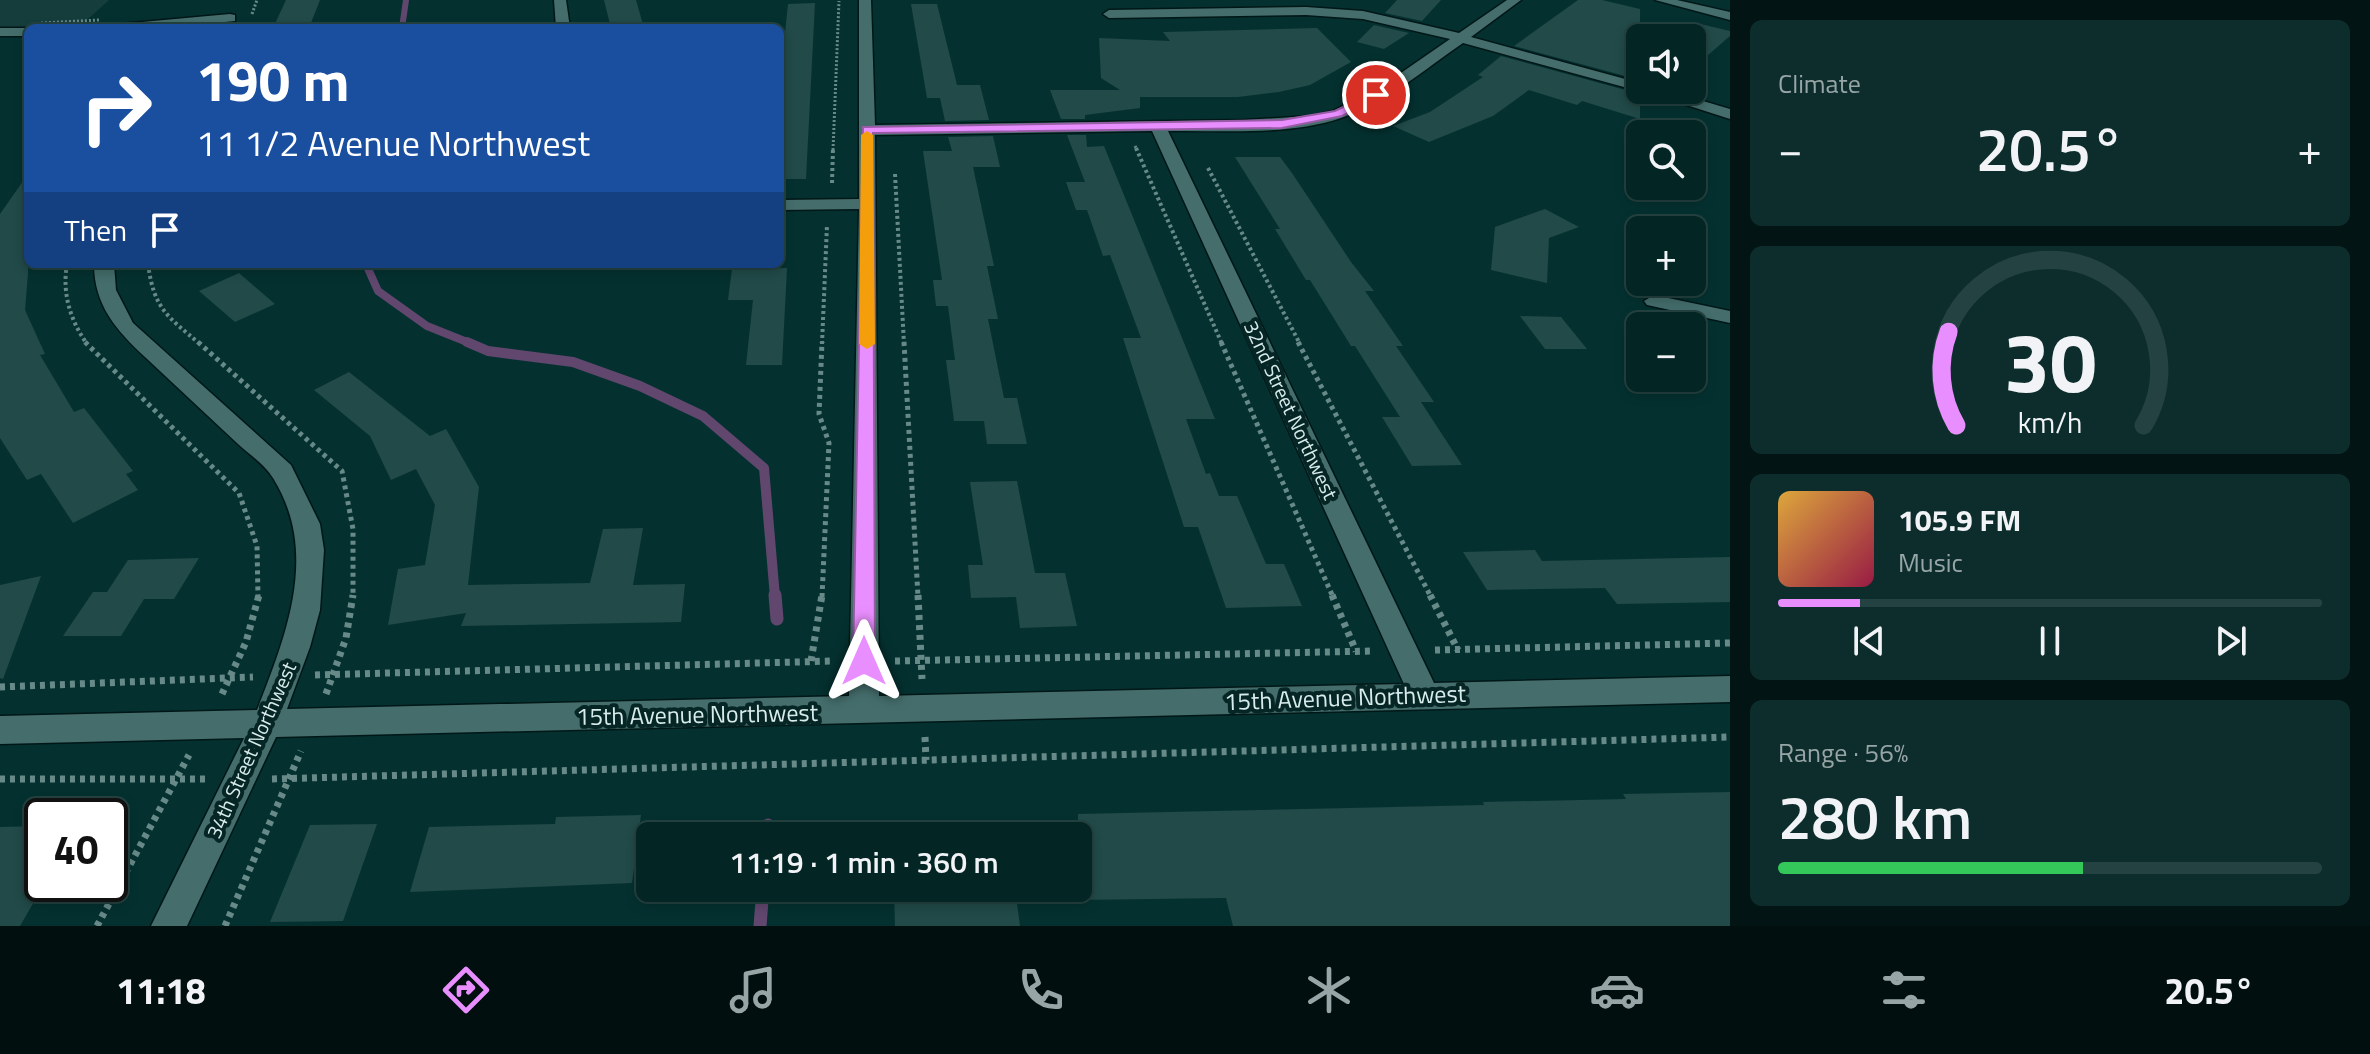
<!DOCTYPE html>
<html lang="en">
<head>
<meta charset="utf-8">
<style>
  :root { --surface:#032524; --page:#0d2d2c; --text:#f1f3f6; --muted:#97a5a6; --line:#244241; --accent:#e98efe }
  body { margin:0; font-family:"Titillium Web",sans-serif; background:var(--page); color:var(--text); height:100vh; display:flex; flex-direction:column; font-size:30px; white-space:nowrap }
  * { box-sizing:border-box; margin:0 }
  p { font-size:26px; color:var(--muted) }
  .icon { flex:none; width:44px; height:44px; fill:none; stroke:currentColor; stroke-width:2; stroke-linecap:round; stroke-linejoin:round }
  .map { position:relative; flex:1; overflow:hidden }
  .sheet { display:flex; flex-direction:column; gap:20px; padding:20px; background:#021414; width:640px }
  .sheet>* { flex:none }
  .guide { position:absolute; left:24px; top:24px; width:760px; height:244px; border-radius:12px; box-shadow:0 4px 12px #0003,0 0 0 2px var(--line); background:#1a4fa0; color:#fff; overflow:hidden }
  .tools { position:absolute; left:1626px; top:24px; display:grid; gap:16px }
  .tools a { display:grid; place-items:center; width:80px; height:80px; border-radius:12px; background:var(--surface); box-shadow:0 4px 12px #0003,0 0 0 2px var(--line); font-size:40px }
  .speed { position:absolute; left:24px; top:798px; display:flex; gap:16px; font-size:40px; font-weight:700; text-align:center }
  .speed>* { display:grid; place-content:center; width:104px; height:104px; border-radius:50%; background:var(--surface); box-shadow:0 4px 12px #0003,0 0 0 2px var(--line); line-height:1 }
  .speed .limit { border:4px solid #111; border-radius:12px; background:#fff; color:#111 }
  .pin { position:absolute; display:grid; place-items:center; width:68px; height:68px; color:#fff; margin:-34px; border:4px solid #fff; border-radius:50%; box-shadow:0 2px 8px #0007 }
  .me { position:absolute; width:88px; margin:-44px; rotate:0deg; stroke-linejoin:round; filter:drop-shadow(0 0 6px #0008) }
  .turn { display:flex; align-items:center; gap:28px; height:168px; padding:0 40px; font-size:36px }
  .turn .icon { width:104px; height:104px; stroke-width:2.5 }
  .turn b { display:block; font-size:56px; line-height:68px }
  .then { display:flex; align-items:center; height:76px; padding:0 40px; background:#0003; gap:16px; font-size:30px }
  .big { font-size:60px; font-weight:600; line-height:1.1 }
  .sheet .card { flex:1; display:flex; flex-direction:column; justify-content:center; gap:12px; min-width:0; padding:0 28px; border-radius:12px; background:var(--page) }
  .sheet .dial { align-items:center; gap:0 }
  .dial svg { height:208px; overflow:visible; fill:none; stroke:var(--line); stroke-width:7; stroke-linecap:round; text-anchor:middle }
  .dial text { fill:var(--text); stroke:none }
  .song { display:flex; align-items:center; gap:24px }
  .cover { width:96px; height:96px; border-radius:12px; background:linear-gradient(135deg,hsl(40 70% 55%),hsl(340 70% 35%)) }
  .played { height:8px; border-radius:4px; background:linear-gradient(90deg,var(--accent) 15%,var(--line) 15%) }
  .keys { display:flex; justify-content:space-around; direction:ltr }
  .heat { display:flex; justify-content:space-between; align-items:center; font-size:44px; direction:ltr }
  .charge { height:12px; border-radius:6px; background:linear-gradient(90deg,#34c759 56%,var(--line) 0) }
  .trip { position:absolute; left:636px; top:822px; width:456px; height:80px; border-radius:12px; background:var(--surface); box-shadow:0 4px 12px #0003,0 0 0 2px var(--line); font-weight:600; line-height:80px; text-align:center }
  .tabs { display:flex; height:128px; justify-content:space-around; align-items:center; background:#010f0e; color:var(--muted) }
  .tabs .icon { width:56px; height:56px }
  .tabs .on { color:var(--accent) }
  .tabs b { font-size:36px; color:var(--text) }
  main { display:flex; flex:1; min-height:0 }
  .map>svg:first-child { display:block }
  .built { fill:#153d3c }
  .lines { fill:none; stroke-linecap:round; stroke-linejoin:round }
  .stream-far3 { stroke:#61476e; stroke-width:6 }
  .stream-far2 { stroke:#61476e; stroke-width:8 }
  .stream-far1 { stroke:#61476e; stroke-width:10 }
  .stream { stroke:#61476e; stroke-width:13 }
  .building { fill:#214a48 }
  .minor-casing { stroke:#001717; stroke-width:3 }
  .path-far3 { stroke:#678988; stroke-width:3; stroke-dasharray:2 2; stroke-linecap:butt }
  .path-far2 { stroke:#678988; stroke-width:4; stroke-dasharray:3 3; stroke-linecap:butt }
  .path-far1 { stroke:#678988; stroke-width:5; stroke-dasharray:4 4; stroke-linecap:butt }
  .path { stroke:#678988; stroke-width:7; stroke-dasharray:5 5; stroke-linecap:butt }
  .minor { fill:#446d6b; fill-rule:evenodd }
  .route { fill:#e98efe; stroke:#975ca5; stroke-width:2 }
  .slow { fill:#f59e0b }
  .labels { text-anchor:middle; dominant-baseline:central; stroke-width:8; stroke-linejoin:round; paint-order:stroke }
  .street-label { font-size:20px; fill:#d7eceb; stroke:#062625 }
  .near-street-label { font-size:24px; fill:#d7eceb; stroke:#062625 }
</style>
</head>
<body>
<main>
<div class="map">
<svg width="1730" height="926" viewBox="0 0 1730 926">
  <rect width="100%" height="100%" fill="#043130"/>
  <path class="built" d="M0,0H109L78,28H28L0,32Z"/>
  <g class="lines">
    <path class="stream-far3" d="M402,28L406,0"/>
    <path class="stream-far2" d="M366,264L378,291L427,326L472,344"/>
    <path class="stream-far1" d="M467,342L488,351L573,362L640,386L703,416L764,468L775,597"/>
    <path class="stream" d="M775,595L777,619
      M767,836L768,825
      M760,926L763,888"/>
  </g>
  <path class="building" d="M286,0H320L309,28H273Z
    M604,0H636L644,28H611Z
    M1397,0H1441L1422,21L1385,13Z
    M1578,0H1602L1640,9V80L1514,46Z
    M815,3L806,179H780V82L788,4Z
    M911,4H937L957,85H980L989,120L945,121L940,98H927Z
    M1692,22L1730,31V36L1692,69Z
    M1374,25L1409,33L1384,49L1357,42Z
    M1317,28L1351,62L1310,85L1279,92L1238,97H1140V108L1085,115V119H1061L1050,90H1120L1101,78L1099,38L1170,41L1163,32Z
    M1501,56L1640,94V119L1582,101L1577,105L1529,90L1493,116L1429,142L1393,126L1430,112L1483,77L1478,75Z
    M1067,135H1086L1087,147L1104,146L1215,419H1186L1206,474L1210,473L1219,496H1237L1266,564H1284L1302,606L1226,608L1198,527H1184L1123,338H1141L1110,255L1103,256L1087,210H1076L1066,182H1085Z
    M993,136L1000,167H973L994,266H987L998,319H988L1004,398H1017L1027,444H987L984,421H954L946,360H955L948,306H936L933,280H942L923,151H952L948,137Z
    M1235,157H1280L1292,173L1351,262L1374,291H1365L1403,346H1396L1434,402H1421L1462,465L1412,466L1382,417H1400L1355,346H1351L1310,280H1306L1275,229H1280Z
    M28,174V273L25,310L45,354L40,355L74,412L84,408L133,471L126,474L138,490L73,523L41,474L27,480L0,438V214Z
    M1545,209L1579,227L1549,238L1547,283L1491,270L1495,227Z
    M787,268L782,365H746L753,300H728L732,269Z
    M239,273L275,304L235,322L199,291Z
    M1520,316L1561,317L1587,349H1545Z
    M349,372L430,436L446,429L479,487L468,585L590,583L603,529L643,528L633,585L685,584L681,622L461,626L466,613L388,625L398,569L425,565L435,505L416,469L391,480L370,436L314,390Z
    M1017,481L1035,573H1065L1077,626L1020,628L1016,597L971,598L968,565H983L970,482Z
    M1535,550L1542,561L1730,557V602L1617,604L1605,588L1487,590L1463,552Z
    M199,558L174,599H144L121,636H63L93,592H107L128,560Z
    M41,576L3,679L0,678V585Z
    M1730,792V926H1233L1226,898L1078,900V814L1484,805L1483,802L1626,799L1623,794Z
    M641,815L632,883L410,892L429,827L555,824L556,817Z
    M377,824L343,921L270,922L310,825Z
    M42,826V888L20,926H0V827Z
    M894,888H1015L1020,926H895Z"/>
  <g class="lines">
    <g class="minor-casing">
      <path id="minor" d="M554,0H566L570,28H556Z
        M859,0H871L875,125L1245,120L1310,116L1333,111L1385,84L1450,39L1363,19L1306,15L1109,18L1103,14L1109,10L1306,7L1363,11L1459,33L1507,0H1521L1471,37L1640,83V90H1666L1730,109V119L1643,91L1635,90L1463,43C1425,69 1386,103 1341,118C1288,136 1224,130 1168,131L1434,683L1730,676V702L276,737L187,926H151L244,738L0,744V716L257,710C286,635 320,553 273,478C265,465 249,454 238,444C207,415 176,386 145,357C116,330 94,305 94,264H114L116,290L133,323L291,465L320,524L324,550L320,610L310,647L287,709L849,696L859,209L780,210V200L859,199ZM1152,131L1404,684L879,696L875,135Z
        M1655,0H1677L1730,12V20Z
        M230,14L235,15V21L163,28H113L120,24Z
        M0,28H28V36H0Z
        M1654,295L1730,311V323L1647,305L1644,301Z"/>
    </g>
    <path class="path-far3" d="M252,14L257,0
      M41,23L99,20
      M1135,146L1137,150
      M833,150L839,1"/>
    <path class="path-far2" d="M1136,148L1222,344
      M1208,168L1300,344
      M895,174L904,344
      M832,183L833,148
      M67,264C62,293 70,320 87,344
      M148,264C154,309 167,316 200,344
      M822,344L827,225"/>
    <path class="path-far1" d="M85,342L239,493L257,546L258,597
      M198,342L342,471L353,529V597
      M904,342L918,597
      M1221,342L1333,597
      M1298,342L1431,597
      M822,597L829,443L819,414L822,342"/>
    <path class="path" d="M918,595L922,679
      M1332,595L1356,651
      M1430,595L1458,650
      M1435,650L1730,643
      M811,661L822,595
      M895,661L1373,651
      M315,675L833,661
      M0,687L253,677
      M222,694L246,642L259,595
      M326,694L346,638L353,595
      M925,737L926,760
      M0,779H206
      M272,779L1730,737
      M97,926L189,755
      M225,926L301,751"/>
    <use href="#minor" class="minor"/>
  </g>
  <path class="route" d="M1376,91L1380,92V97L1342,116L1282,128L873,133L875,661L872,667L864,670L857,667L853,661L863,127L1282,120L1335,111Z"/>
  <path class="slow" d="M867,131L873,135L875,344L867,349L859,344L861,135Z"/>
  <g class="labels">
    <g class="street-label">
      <text transform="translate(1291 410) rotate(65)">32nd Street Northwest</text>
      <text transform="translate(251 750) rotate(-66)">34th Street Northwest</text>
    </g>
    <g class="near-street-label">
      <text transform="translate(1345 697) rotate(-2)">15th Avenue Northwest</text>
      <text transform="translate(697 714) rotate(-1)">15th Avenue Northwest</text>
    </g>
  </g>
</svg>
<div class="tools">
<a><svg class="icon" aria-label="sound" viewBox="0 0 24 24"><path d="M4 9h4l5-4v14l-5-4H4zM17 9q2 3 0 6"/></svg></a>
<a><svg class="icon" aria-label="search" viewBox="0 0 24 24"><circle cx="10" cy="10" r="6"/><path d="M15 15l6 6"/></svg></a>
<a>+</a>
<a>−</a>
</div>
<div class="speed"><div class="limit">40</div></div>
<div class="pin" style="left:1376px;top:95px;background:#d93025"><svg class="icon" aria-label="arrive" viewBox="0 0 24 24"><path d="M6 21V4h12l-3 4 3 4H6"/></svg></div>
<svg class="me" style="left:864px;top:661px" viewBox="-20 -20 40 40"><path d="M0-17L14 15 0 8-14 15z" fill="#e98efe" stroke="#fff" stroke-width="4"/></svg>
<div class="trip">11:19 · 1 min · 360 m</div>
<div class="guide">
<div class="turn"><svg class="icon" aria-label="right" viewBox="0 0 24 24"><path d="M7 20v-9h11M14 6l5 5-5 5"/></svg><div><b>190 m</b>11 1/2 Avenue Northwest</div></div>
<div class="then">Then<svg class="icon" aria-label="arrive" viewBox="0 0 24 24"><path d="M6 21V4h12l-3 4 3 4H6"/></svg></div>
</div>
</div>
<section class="sheet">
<div class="card"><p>Climate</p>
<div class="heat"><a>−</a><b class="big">20.5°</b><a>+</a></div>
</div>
<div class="card dial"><svg viewBox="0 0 100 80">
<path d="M14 69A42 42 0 1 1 86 69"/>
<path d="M14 69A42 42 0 0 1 11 33" stroke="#e98efe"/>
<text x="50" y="56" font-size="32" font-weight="700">30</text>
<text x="50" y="72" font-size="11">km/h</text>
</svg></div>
<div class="card">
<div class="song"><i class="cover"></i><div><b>105.9 FM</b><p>Music</p></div></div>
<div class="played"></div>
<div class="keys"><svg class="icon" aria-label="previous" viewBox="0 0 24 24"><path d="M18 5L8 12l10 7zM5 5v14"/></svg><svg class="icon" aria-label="pause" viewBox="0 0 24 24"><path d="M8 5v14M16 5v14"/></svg><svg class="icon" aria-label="next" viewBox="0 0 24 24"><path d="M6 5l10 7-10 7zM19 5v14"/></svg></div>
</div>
<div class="card"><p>Range · 56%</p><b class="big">280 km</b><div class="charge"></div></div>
</section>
</main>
<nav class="tabs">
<b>11:18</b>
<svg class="icon on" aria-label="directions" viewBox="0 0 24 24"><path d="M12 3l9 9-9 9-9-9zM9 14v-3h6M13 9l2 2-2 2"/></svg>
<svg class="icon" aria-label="music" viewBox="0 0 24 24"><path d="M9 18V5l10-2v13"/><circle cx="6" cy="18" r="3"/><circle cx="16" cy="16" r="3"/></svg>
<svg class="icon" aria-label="phone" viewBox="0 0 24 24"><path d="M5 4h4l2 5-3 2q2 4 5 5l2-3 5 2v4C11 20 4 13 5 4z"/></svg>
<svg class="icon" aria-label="climate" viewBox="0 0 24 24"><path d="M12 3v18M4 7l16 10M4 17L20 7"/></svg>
<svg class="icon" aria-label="car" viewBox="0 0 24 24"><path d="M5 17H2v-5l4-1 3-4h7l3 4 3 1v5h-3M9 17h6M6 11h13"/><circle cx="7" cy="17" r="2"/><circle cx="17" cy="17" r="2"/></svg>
<svg class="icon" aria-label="filters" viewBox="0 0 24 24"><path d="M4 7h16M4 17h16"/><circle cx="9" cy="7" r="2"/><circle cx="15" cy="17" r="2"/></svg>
<b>20.5°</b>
</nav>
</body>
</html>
